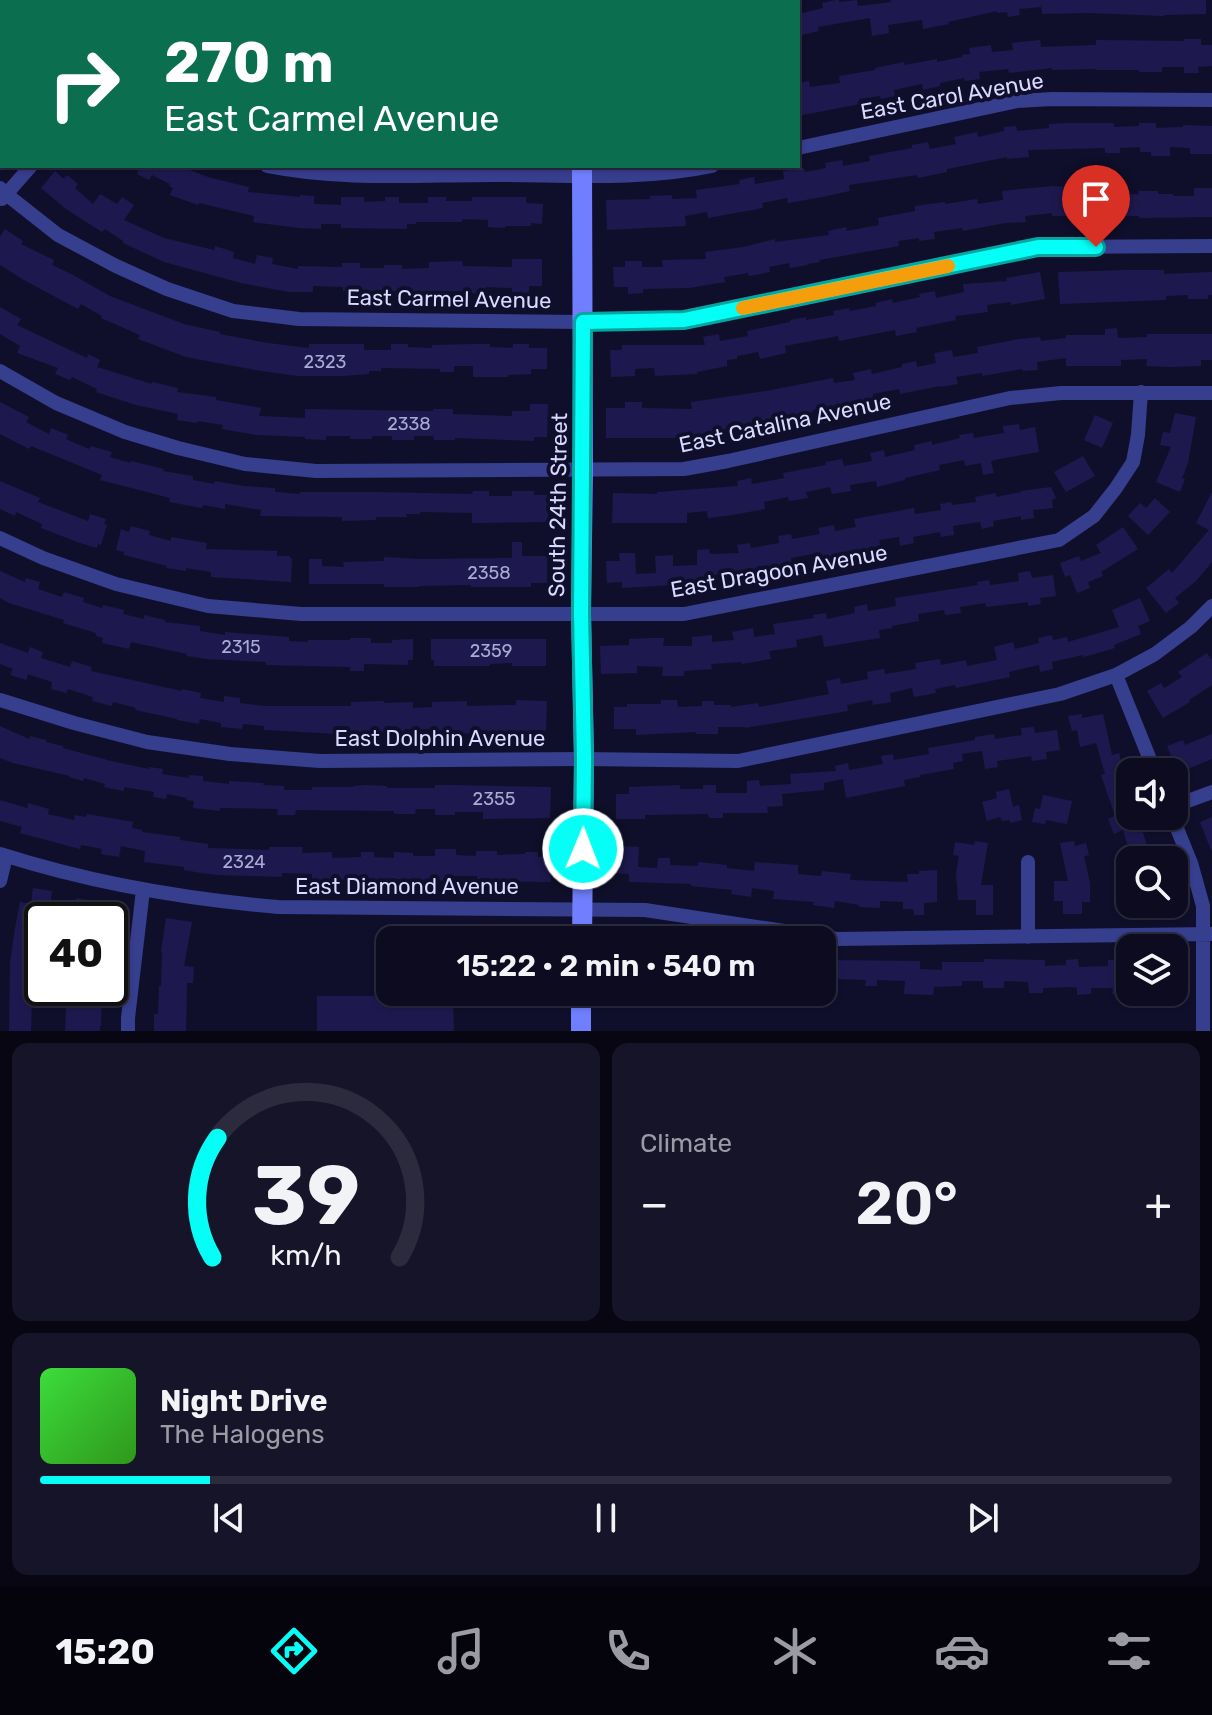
<!DOCTYPE html>
<html lang="en">
<head>
<meta charset="utf-8">
<style>
  :root { --surface:#0c0b20; --page:#151429; --text:#f1f3f6; --muted:#9a9ba5; --line:#2c2b3e; --accent:#05fff7 }
  body { margin:0; font-family:Rubik,sans-serif; background:var(--page); color:var(--text); height:100vh; display:flex; flex-direction:column; font-size:30px; white-space:nowrap }
  * { box-sizing:border-box; margin:0 }
  p { font-size:26px; color:var(--muted) }
  .icon { flex:none; width:44px; height:44px; fill:none; stroke:currentColor; stroke-width:2; stroke-linecap:round; stroke-linejoin:round }
  .map { position:relative; height:1031px; overflow:hidden }
  .details { display:flex; flex-direction:column; gap:12px; padding:12px; background:#070612; flex:1 }
  .details>* { flex:none }
  .banner { position:absolute; left:0px; top:0px; width:800px; height:168px; box-shadow:0 2px 6px #0004,0 0 0 2px var(--line); background:#0b6e4f; color:#fff; overflow:hidden }
  .fabs { position:absolute; left:1116px; top:758px; display:grid; gap:16px }
  .fabs a { display:grid; place-items:center; width:72px; height:72px; border-radius:16px; background:var(--surface); box-shadow:0 2px 6px #0004,0 0 0 2px var(--line); font-size:40px }
  .speed { position:absolute; left:24px; top:902px; display:flex; gap:16px; font-size:40px; font-weight:700; text-align:center }
  .speed>* { display:grid; place-content:center; width:104px; height:104px; border-radius:50%; background:var(--surface); box-shadow:0 2px 6px #0004,0 0 0 2px var(--line); line-height:1 }
  .speed .limit { border:4px solid #111; border-radius:12px; background:#fff; color:#111 }
  .pin { position:absolute; display:grid; place-items:center; width:68px; height:68px; color:#fff; margin:-82px -34px; border-radius:50% 50% 50% 0; rotate:-45deg; box-shadow:0 0 8px #0007 }
  .pin .icon { rotate:45deg }
  .me { position:absolute; width:88px; margin:-44px; rotate:1deg; stroke-linejoin:round; filter:drop-shadow(0 0 6px #0008) }
  .turn { display:flex; align-items:center; gap:28px; height:168px; padding:0 32px; font-size:36px }
  .turn .icon { width:104px; height:104px; stroke-width:2.5 }
  .turn b { display:block; font-size:56px; line-height:68px }
  .big { font-size:60px; font-weight:600; line-height:1.1 }
  .details .tile { flex:1; display:flex; flex-direction:column; justify-content:center; gap:12px; min-width:0; padding:0 28px; border-radius:16px; background:var(--page) }
  .details .dial { align-items:center; gap:0 }
  .dial svg { height:208px; overflow:visible; fill:none; stroke:var(--line); stroke-width:7; stroke-linecap:round; text-anchor:middle }
  .dial text { fill:var(--text); stroke:none }
  .song { display:flex; align-items:center; gap:24px }
  .cover { width:96px; height:96px; border-radius:12px; background:linear-gradient(135deg,hsl(120 70% 55%),hsl(110 70% 35%)) }
  .played { height:8px; border-radius:4px; background:linear-gradient(90deg,var(--accent) 15%,var(--line) 15%) }
  .keys { display:flex; justify-content:space-around; direction:ltr }
  .heat { display:flex; justify-content:space-between; align-items:center; font-size:44px; direction:ltr }
  .details .tiles { flex:1; display:grid; gap:12px; grid-template-columns:1fr 1fr }
  .tile:last-child { grid-column:span 2 }
  .trip { position:absolute; left:376px; top:926px; width:460px; height:80px; border-radius:16px; background:var(--surface); box-shadow:0 2px 6px #0004,0 0 0 2px var(--line); font-weight:600; line-height:80px; text-align:center }
  .tab-bar { display:flex; height:128px; justify-content:space-around; align-items:center; background:#05040d; color:var(--muted) }
  .tab-bar .icon { width:56px; height:56px }
  .tab-bar .current { color:var(--accent) }
  .tab-bar b { font-size:36px; color:var(--text) }
  .map>svg:first-child { display:block }
  .building { fill:#1d194e }
  .lines { fill:none; stroke-linecap:round; stroke-linejoin:round }
  .street { stroke:#363e8e; stroke-width:14 }
  .secondary { stroke:#707fff; stroke-width:20 }
  .route-casing { stroke:#03a6a1; stroke-width:20 }
  .route { stroke:#05fff7; stroke-width:14 }
  .slow { stroke:#f59e0b; stroke-width:14 }
  .labels { text-anchor:middle; dominant-baseline:central; stroke-width:8; stroke-linejoin:round; paint-order:stroke }
  .number-label { font-size:18px; fill:#aaaad3 }
  .street-label { font-size:22px; fill:#d9daff; stroke:#100f2b }
</style>
</head>
<body>
<div class="map">
<svg width="1212" height="1031" viewBox="0 0 1212 1031">
  <rect width="100%" height="100%" fill="#100f2b"/>
  <path class="building" d="M836,0H839V2L857,0L858,6L891,2V0H1041V7L1019,9L1020,15L1008,17L1007,12L997,13V11L948,22L949,24L923,29L922,20L888,25L889,33L872,36L870,18L818,27L819,31L798,36V14L823,8L822,3Z
    M1041,0H1206V14L1164,15V16L1088,13L1042,14Z
    M1184,39H1201V45H1212V66L1198,67L1199,73H1184V67H1162V72H1139V70H1096V69L1052,70V68L1009,73L1008,69L979,72L980,79L965,81L964,78L940,83V86L923,90L922,84L894,90L895,96L881,99L880,96L859,99L860,104L798,116V83L809,81L810,87L840,83L839,76L875,70V68L904,62L905,65L937,59V62L962,57V55L970,54L969,48L991,45L992,52L1013,50L1012,43L1040,40L1041,47L1096,45V40L1184,41Z
    M1068,123H1114V127L1139,126V123H1156V128L1183,127V125L1212,126V154H1190V148L1170,147V156H1151V152H1140V147L1120,148V153H1105V148L1028,150L1029,157L1007,159V157L947,169V172L918,178L917,175L849,185L850,191L822,197L788,203L787,198L762,203L763,208L708,218L707,212L685,216L686,226L607,230L606,200L650,199V196L672,195V199L697,198L696,190L740,184L739,180L754,177L755,184L784,179L783,171L804,168L805,172L826,168L825,163L842,160L843,166L870,161L869,156L912,148V145L928,142L930,149L956,144L954,137L977,132L978,137L1004,131V127L1016,126L1017,131L1049,128V124Z
    M132,166H179L211,178L249,187L248,192L300,197V195L314,196V204L341,205V197H364V202L385,201V197H399V203H428V197H446V201H472V197H526V203L543,204L542,224L531,223V226H505V228L488,227V220L462,219V222H416V224H407V229L341,228V224H321V229L299,228L253,222L254,216L199,203L198,205L170,195L173,188L169,186L170,184L152,175L149,180L137,174L139,169Z
    M55,171L64,179L67,175L78,184L75,188L93,204L100,194L117,204L122,197L134,205L124,220L164,238L214,250L215,246L234,252L233,258L255,264L257,255L273,258L272,264L298,269V266L342,267V263H360V268H384V265H402V269L429,268V262L462,261L463,266L512,267V259H542V286H529V293H512V288L486,287V294L471,293V291H343V287L313,286V292H289L241,283L164,262L123,243V241L105,229L102,232L66,209L41,188Z
    M1052,186L1116,189V195L1139,194L1138,191H1158V194H1173V196H1194V188H1212V217L1139,218V216H1052V213L1025,216L1026,222L1005,223L963,231L962,228L934,232L935,239L919,241V238L898,241L899,246L819,260L820,262L807,264L808,265L790,268L789,263L769,267L770,272L749,276L748,273L724,277L725,282L689,288L643,289V293L628,294V287H614L613,267H625V261H642V267H663L662,260L706,259L705,252L743,247L775,239V242L829,235L828,231L846,227L847,231L879,225L878,218L915,211V206L945,202V204L977,199L978,204L1003,200L1002,191Z
    M5,229L23,241L21,244L54,260L52,265L73,275L110,296L184,324L220,332V334L268,343L309,348V344H364V350H391V344H408V347L432,348V345L474,344H490V347L513,348V344H529V348H547V369H531V374L508,375V377H473V366H454V372H440V369L381,368V371H369V374L342,376H298L255,370L186,357L138,339L140,335L101,318L102,316L81,304L78,309L22,279L0,265V237Z
    M1128,270H1164V274L1212,272V295H1208V299H1188V295L1166,296V300L1060,304L1058,272Z
    M1040,272L1045,299L1011,305V302L987,305L988,312L955,316L956,320L916,328L917,332L896,336L895,330L839,341L838,336L785,346L786,353L760,359L758,352L737,356V359L727,360V366L697,372V374L655,376L654,368L635,369V376L611,377L610,350H622V345H705L703,337L719,334L720,341L748,336L747,331L790,322V320L806,317V320L834,315L833,311L849,308L850,311L876,306V303L892,299L893,303L920,297L919,294L935,291L936,298L964,292L963,284L1007,281L1006,278Z
    M0,307L21,319L17,325L87,358L88,354L100,360L97,367L152,384V382L178,388L177,392L216,397V400L261,408L259,416L305,418V409L433,411V409H453V414L512,416V411H530V404H548L547,437H534V441L455,438V440H434L433,436H414V440H392V436H372V439H350V436H326V440L305,439V437L256,435L222,429L223,425L198,421L197,423L177,420L178,414L136,405L96,392L97,389L72,377L70,380L55,374L58,368L17,353L20,346L0,334Z
    M1117,328L1118,338L1147,337V334H1212V360H1201V366L1169,367L1146,366L1147,359L1121,360V366H1066V358L1037,362L1038,370L1023,371L1022,369L982,376V373L956,377L958,384L940,387V386L900,394L899,389L873,394L874,401L812,410L813,412L765,421L766,423L754,424L755,426L718,430V434L689,438H606V408H625V402H642V408L692,409L691,402L766,391L833,378L834,383L855,380L853,373L871,369L872,374L902,367V364L916,361L917,367L936,363L934,353L952,350L953,357L978,353L977,347L1019,339L1040,337L1041,341L1066,338V335H1105V329Z
    M0,402L29,417L26,422L49,434L51,428L68,435L66,439L89,449L91,446L112,452L110,457L130,463L131,461L164,469L163,471L193,476V480L214,484L215,481L244,486L275,488V492L300,494V492H376L472,494L473,491H489V496H512V491H534V495H548V522L472,523V513L420,512V514H406L407,517H376V520L342,521V517L260,516L261,510L225,504V509L203,505L202,508L169,502L170,498L100,480L102,475L31,446L29,449L0,434Z
    M1175,413L1196,417L1188,463L1182,478L1185,479L1180,492L1156,482L1171,447L1160,445L1163,432L1170,433Z
    M1095,415L1113,423L1102,448L1084,440Z
    M1019,424L1020,430L1035,427L1039,452L994,460L991,462L994,473L983,475L981,463L965,466L964,460L939,465L940,470L905,478V480L877,487L876,481L850,485L851,491L832,494L830,487L806,492L808,498L789,501L788,497L764,502L765,509L732,515L708,518L707,511L687,513V523H612L613,493L657,494V492L738,486L737,481L751,478L752,484L784,478L783,473L826,465V462L842,459L844,466L872,461L870,453L884,450L885,457L915,450L914,445L932,441V445L960,438L959,435L973,433L974,438L1004,433L1003,426Z
    M1083,456L1095,476L1066,492L1054,472Z
    M0,481L40,498L38,502L88,521L90,514L106,519L104,524L107,525L101,545L98,544L97,548L80,543L41,528L42,524L16,512L15,516L0,509Z
    M1051,487L1056,498L1052,500L1053,508L1033,510L1034,518L1021,520V516L993,521L994,526L982,529L980,522L953,526L954,535L941,537L940,532L913,537L914,543L900,546L899,537L879,540L881,548L861,552L860,549L833,554L834,559L820,562L818,553L791,558L792,568L779,570L778,566L751,570L752,576L739,578L738,574L707,575L708,583L622,588V582L607,583L606,561H620L619,553H635L636,574L656,573L655,556L673,555V566L697,565V550L709,549L710,554L739,553L737,545L750,543L751,548L779,543L778,536L791,534L792,539L820,534L818,528L834,525L835,531L856,527L854,519L914,508L915,514L941,510L940,504L951,502L952,505L976,502L975,497L996,493V497L1021,492V491Z
    M1212,492V562L1196,581L1175,598L1179,603L1166,613L1146,588L1169,569L1172,573L1209,530L1196,523Z
    M1155,498L1170,512L1148,535L1128,516L1140,503L1146,508Z
    M131,526L150,531L149,535L171,541V537L207,543L206,549L277,551V556H290V558H292L291,582L211,577V572L186,568V571L166,568L167,566L124,555V552L116,550L121,529L129,532Z
    M1123,527L1138,549L1101,572L1103,576L1088,582L1090,588L1077,593L1070,575L1065,577L1060,563L1079,556L1081,561L1101,553L1096,545Z
    M512,542H522V556H547V583H531V587H471V585L419,586L418,587H384V584H309V559H322V566L344,567L343,562L384,561V557L419,559L512,558Z
    M0,571L25,582L26,578L40,582L38,589L62,597L64,592L84,598L83,602L102,608L103,605L124,610L123,614L144,619V615L165,620V622L200,626V631L225,635V632L289,637V641L308,642V640H350V638H371V643H392V640L413,639V660H408V665L364,664V671H350V667L266,665V662L206,659L187,656V654L131,642L129,649L102,643L103,638L96,636V633L63,623L64,620L9,603L0,598Z
    M1030,571L1032,578L1053,575L1056,596L1040,598L1041,604L1028,606V602L986,607L985,603L960,607L961,613L945,615L944,610L918,614L919,621L892,626V628L879,630L880,638L824,647L822,635L796,640L797,647L769,651L771,659L742,664V662L711,664L712,669L684,671V676H662L663,667L637,666V673L601,674L600,646L629,645V639L649,638H664L663,646H692V637L712,635V642L734,640L732,632L753,628L754,637L775,634L773,624L814,618L813,615L826,613L827,619L855,613L854,607L867,604L868,611L896,606L895,598L978,585L977,582L989,580L990,585L1019,581L1018,573Z
    M1140,598L1150,621L1138,626L1141,634L1114,645L1115,648L1084,657L1083,655L1052,662L1053,669L1040,672L1039,665L1009,672L1010,677L956,688L955,685L935,689L936,693L914,697L912,688L890,693L891,702L873,705L872,700L847,705L848,711L745,728V727H718V734H696V732L636,735V729H614V707H627V704H661V700H677L678,707L702,706V701H714V705H731V707L758,703L759,707L829,694L826,681L840,678L841,684L868,679L867,672L884,669L885,674L916,669L915,663L940,659L941,665L966,660L967,666L997,660L994,647L1013,642L1015,649L1039,643L1038,638L1052,635L1053,640L1067,637L1068,642L1119,627L1112,610Z
    M431,639H546V666H512V663L490,664V666H434V660H431Z
    M0,643L28,653L30,647L43,652L41,658L70,667L72,661L92,667L91,671L182,691V689L201,693L200,698L224,702V696L240,698V703L265,706H351V702L384,701V703L413,702V708L432,707V702L467,701V706L516,705V700L547,701L546,731L533,730V735L516,734V733L433,734V729H405V734H391V732L338,734L264,730V726L243,724L242,729L221,727V723L200,719L199,724L177,720V719L135,710L136,708L113,702L112,706L92,701L93,697L68,689L66,693L51,689L52,682L28,674L26,680L10,675L13,669L0,664Z
    M1207,653L1212,660V685L1189,700L1190,702L1163,718L1147,691L1161,683L1164,688L1182,677L1178,672Z
    M1082,714V718L1103,714L1112,755L1119,753L1128,786H1126L1130,796V816H1162L1141,826L1148,849L1156,846L1161,860H1132L1123,830L1114,834L1108,819L1115,816L1101,775L1105,774L1096,743L1080,747L1077,730L1072,731L1068,716Z
    M0,726L29,739L30,736L46,740V742L63,746V748L111,761L149,769V767L163,769L162,774L189,778V775L203,776V781L229,784V781L264,783L263,785L284,786V790H312V787H353V786L366,785L387,786V788H435V785H451L551,787L550,818L483,819V812H455V815H435V809H416L415,814H394V811L296,810L295,815H277L278,809L220,808V811L193,808L194,801L187,800V798L167,794L166,799L153,797L154,792L124,787V791L104,787L105,784L84,778L83,781L69,777L70,776L13,763L0,758Z
    M1034,727L1035,733L1057,730L1060,750L1046,752L1047,759L1032,761L1031,756L997,761L998,767L985,769L982,751L962,754L963,761L953,763L954,769L920,775V777L904,780L905,786L846,798L843,779L824,783V790L782,794L783,806L767,807L768,813H723V818H709L708,814L645,815V819H616V794H629V787L680,785V789H703V785H716V793H747V781L759,780L760,786L791,784L790,774L836,771L835,766L848,763L849,770L883,764L881,756L893,754L894,760L929,754L928,748L975,740V737L994,734L995,739L1022,735L1021,728Z
    M1212,734V759L1178,773L1167,746L1183,740L1185,745Z
    M1009,789L1013,807L1019,805L1022,820L1010,823V820L1002,821L1000,817L987,821L982,802L997,798L996,792Z
    M1043,795L1072,801L1067,824L1046,820L1045,824L1032,822L1035,808L1040,809Z
    M0,800L27,808L28,803L49,809L48,814L74,820L75,815L86,817L87,814L133,822L132,828L142,830V832L180,837V840L208,844V848L269,850V847H303L302,853L332,852V858L361,857V852H374V857L394,858V852L413,853V856H435V849H456V855L476,856V851H497V855L525,854V852H538V857H550L551,882L477,881V876H449V881L408,879L312,880V874L282,873V877L219,875L201,873L184,870V867L144,862L145,851L121,846L119,857L101,854L102,849L81,845L80,849L20,833L22,827L0,821Z
    M1212,817V850H1211L1200,822Z
    M975,841L988,843L981,885H993V915H976V900H958L956,873L959,856L953,855L955,842L974,845Z
    M1074,841L1075,846L1086,843L1089,855L1084,856L1090,883V902H1082V914H1063V901H1054V881H1068L1060,843Z
    M622,846L639,847L638,867L657,868L658,858H670V865L698,866V862L727,865V868L754,871L755,862L798,865V874L821,876L822,871L851,874L850,880L908,882L907,874H919V871L937,870V902L924,903V915H914L913,909H903V902L880,901V908L859,907V905L835,901L834,908L813,905L814,902L773,899L774,891L752,888L751,897L731,894L732,890L691,886V884L629,882V874L609,873L610,852H622Z
    M33,888L52,891L48,920H42V966L33,965L31,1031H9L10,963L15,928L20,902L31,904Z
    M76,898L113,904L110,920L84,919L86,910L75,909Z
    M166,918L192,922L184,966L194,967L193,983H187L186,1031H154V1014H158L159,986H161L162,952H161Z
    M984,959L1045,960V966L1066,965V960L1078,959L1079,967L1108,966V960H1130V980H1126V995L1112,994L1113,988H1091V994L1077,995V988L1071,987L1043,988V993H1029L1028,982L1004,981V988H983V981H962V986L934,987L933,995L904,994L905,981L877,980V986H865L866,980L837,979V987H822V960L920,961V969L942,970V962H984Z
    M72,988H102L101,1026H100V1031H65L66,1008H71Z
    M403,992H428L433,993V996L453,995L454,1031H317V996H397V993Z"/>
  <g class="lines">
    <path class="street" d="M31,0L32,2
      M236,0L239,2
      M173,2L174,0
      M740,2L747,0
      M798,148L1017,101L1052,99L1212,100
      M267,166C341,181 418,175 493,175C566,175 641,181 712,166
      M0,188L6,194L58,235L116,266L167,289L233,311L299,319L583,322L684,320L1038,247L1212,246
      M2,199L31,166
      M0,371L56,403L125,432L178,448L245,464L316,471L684,469L728,461L1010,398L1061,393H1212
      M0,538L43,558L116,584L208,606L301,614H684L1059,540L1094,516L1116,488L1133,462L1138,435L1141,392
      M1116,675L1155,772
      M0,700L74,723L147,742L230,754L320,761L584,759L738,761L1060,694L1116,675L1155,654L1191,627L1212,606
      M1174,806L1212,792
      M1172,816L1191,863L1203,906V1031
      M0,854C91,883 183,899 278,907L645,910L837,939L1212,934
      M1028,862V937
      M0,881L6,856
      M128,1031V1018L143,890"/>
    <path class="secondary" d="M584,0V2
      M582,940L584,759L581,613L583,470L582,166
      M581,1031V992"/>
  </g>
  <g class="lines">
    <g class="route-casing">
      <path id="route" d="M583,849L584,759L581,613L583,322L684,320L1038,247H1096"/>
    </g>
    <use href="#route" class="route"/>
    <path class="slow" d="M743,308L948,266"/>
  </g>
  <g class="labels">
    <g class="number-label">
      <text x="325" y="362">2323</text>
      <text x="409" y="424">2338</text>
      <text x="489" y="573">2358</text>
      <text x="241" y="647">2315</text>
      <text x="491" y="651">2359</text>
      <text x="494" y="799">2355</text>
      <text x="244" y="862">2324</text>
    </g>
    <g class="street-label">
      <text transform="translate(952 96) rotate(-10)">East Carol Avenue</text>
      <text transform="translate(449 299) rotate(1)">East Carmel Avenue</text>
      <text transform="translate(785 423) rotate(-12)">East Catalina Avenue</text>
      <text transform="translate(558 505) rotate(-89)">South 24th Street</text>
      <text transform="translate(779 571) rotate(-10)">East Dragoon Avenue</text>
      <text x="440" y="738">East Dolphin Avenue</text>
      <text x="407" y="886">East Diamond Avenue</text>
    </g>
  </g>
</svg>
<div class="fabs">
<a><svg class="icon" aria-label="sound" viewBox="0 0 24 24"><path d="M4 9h4l5-4v14l-5-4H4zM17 9q2 3 0 6"/></svg></a>
<a><svg class="icon" aria-label="search" viewBox="0 0 24 24"><circle cx="10" cy="10" r="6"/><path d="M15 15l6 6"/></svg></a>
<a><svg class="icon" aria-label="layers" viewBox="0 0 24 24"><path d="M12 4l9 5-9 5-9-5zM3 14l9 5 9-5"/></svg></a>
</div>
<div class="speed"><div class="limit">40</div></div>
<div class="pin" style="left:1096px;top:247px;background:#d93025"><svg class="icon" aria-label="arrive" viewBox="0 0 24 24"><path d="M6 21V4h12l-3 4 3 4H6"/></svg></div>
<svg class="me" style="left:583px;top:849px" viewBox="-20 -20 40 40"><circle r="17" fill="#05fff7" stroke="#fff" stroke-width="3"/><path d="M0-11L8 9 0 5-8 9z" fill="#fff"/></svg>
<div class="trip">15:22 · 2 min · 540 m</div>
<div class="banner">
<div class="turn"><svg class="icon" aria-label="right" viewBox="0 0 24 24"><path d="M7 20v-9h11M14 6l5 5-5 5"/></svg><div><b>270 m</b>East Carmel Avenue</div></div>
</div>
</div>
<section class="details">
<div class="tiles">
<div class="tile dial"><svg viewBox="0 0 100 80">
<path d="M14 69A42 42 0 1 1 86 69"/>
<path d="M14 69A42 42 0 0 1 16 23" stroke="#05fff7"/>
<text x="50" y="56" font-size="32" font-weight="700">39</text>
<text x="50" y="72" font-size="11">km/h</text>
</svg></div>
<div class="tile"><p>Climate</p>
<div class="heat"><a>−</a><b class="big">20°</b><a>+</a></div>
</div>
<div class="tile">
<div class="song"><i class="cover"></i><div><b>Night Drive</b><p>The Halogens</p></div></div>
<div class="played"></div>
<div class="keys"><svg class="icon" aria-label="previous" viewBox="0 0 24 24"><path d="M18 5L8 12l10 7zM5 5v14"/></svg><svg class="icon" aria-label="pause" viewBox="0 0 24 24"><path d="M8 5v14M16 5v14"/></svg><svg class="icon" aria-label="next" viewBox="0 0 24 24"><path d="M6 5l10 7-10 7zM19 5v14"/></svg></div>
</div>
</div>
</section>
<nav class="tab-bar">
<b>15:20</b>
<svg class="icon current" aria-label="directions" viewBox="0 0 24 24"><path d="M12 3l9 9-9 9-9-9zM9 14v-3h6M13 9l2 2-2 2"/></svg>
<svg class="icon" aria-label="music" viewBox="0 0 24 24"><path d="M9 18V5l10-2v13"/><circle cx="6" cy="18" r="3"/><circle cx="16" cy="16" r="3"/></svg>
<svg class="icon" aria-label="phone" viewBox="0 0 24 24"><path d="M5 4h4l2 5-3 2q2 4 5 5l2-3 5 2v4C11 20 4 13 5 4z"/></svg>
<svg class="icon" aria-label="climate" viewBox="0 0 24 24"><path d="M12 3v18M4 7l16 10M4 17L20 7"/></svg>
<svg class="icon" aria-label="car" viewBox="0 0 24 24"><path d="M5 17H2v-5l4-1 3-4h7l3 4 3 1v5h-3M9 17h6M6 11h13"/><circle cx="7" cy="17" r="2"/><circle cx="17" cy="17" r="2"/></svg>
<svg class="icon" aria-label="filters" viewBox="0 0 24 24"><path d="M4 7h16M4 17h16"/><circle cx="9" cy="7" r="2"/><circle cx="15" cy="17" r="2"/></svg>
</nav>
</body>
</html>
